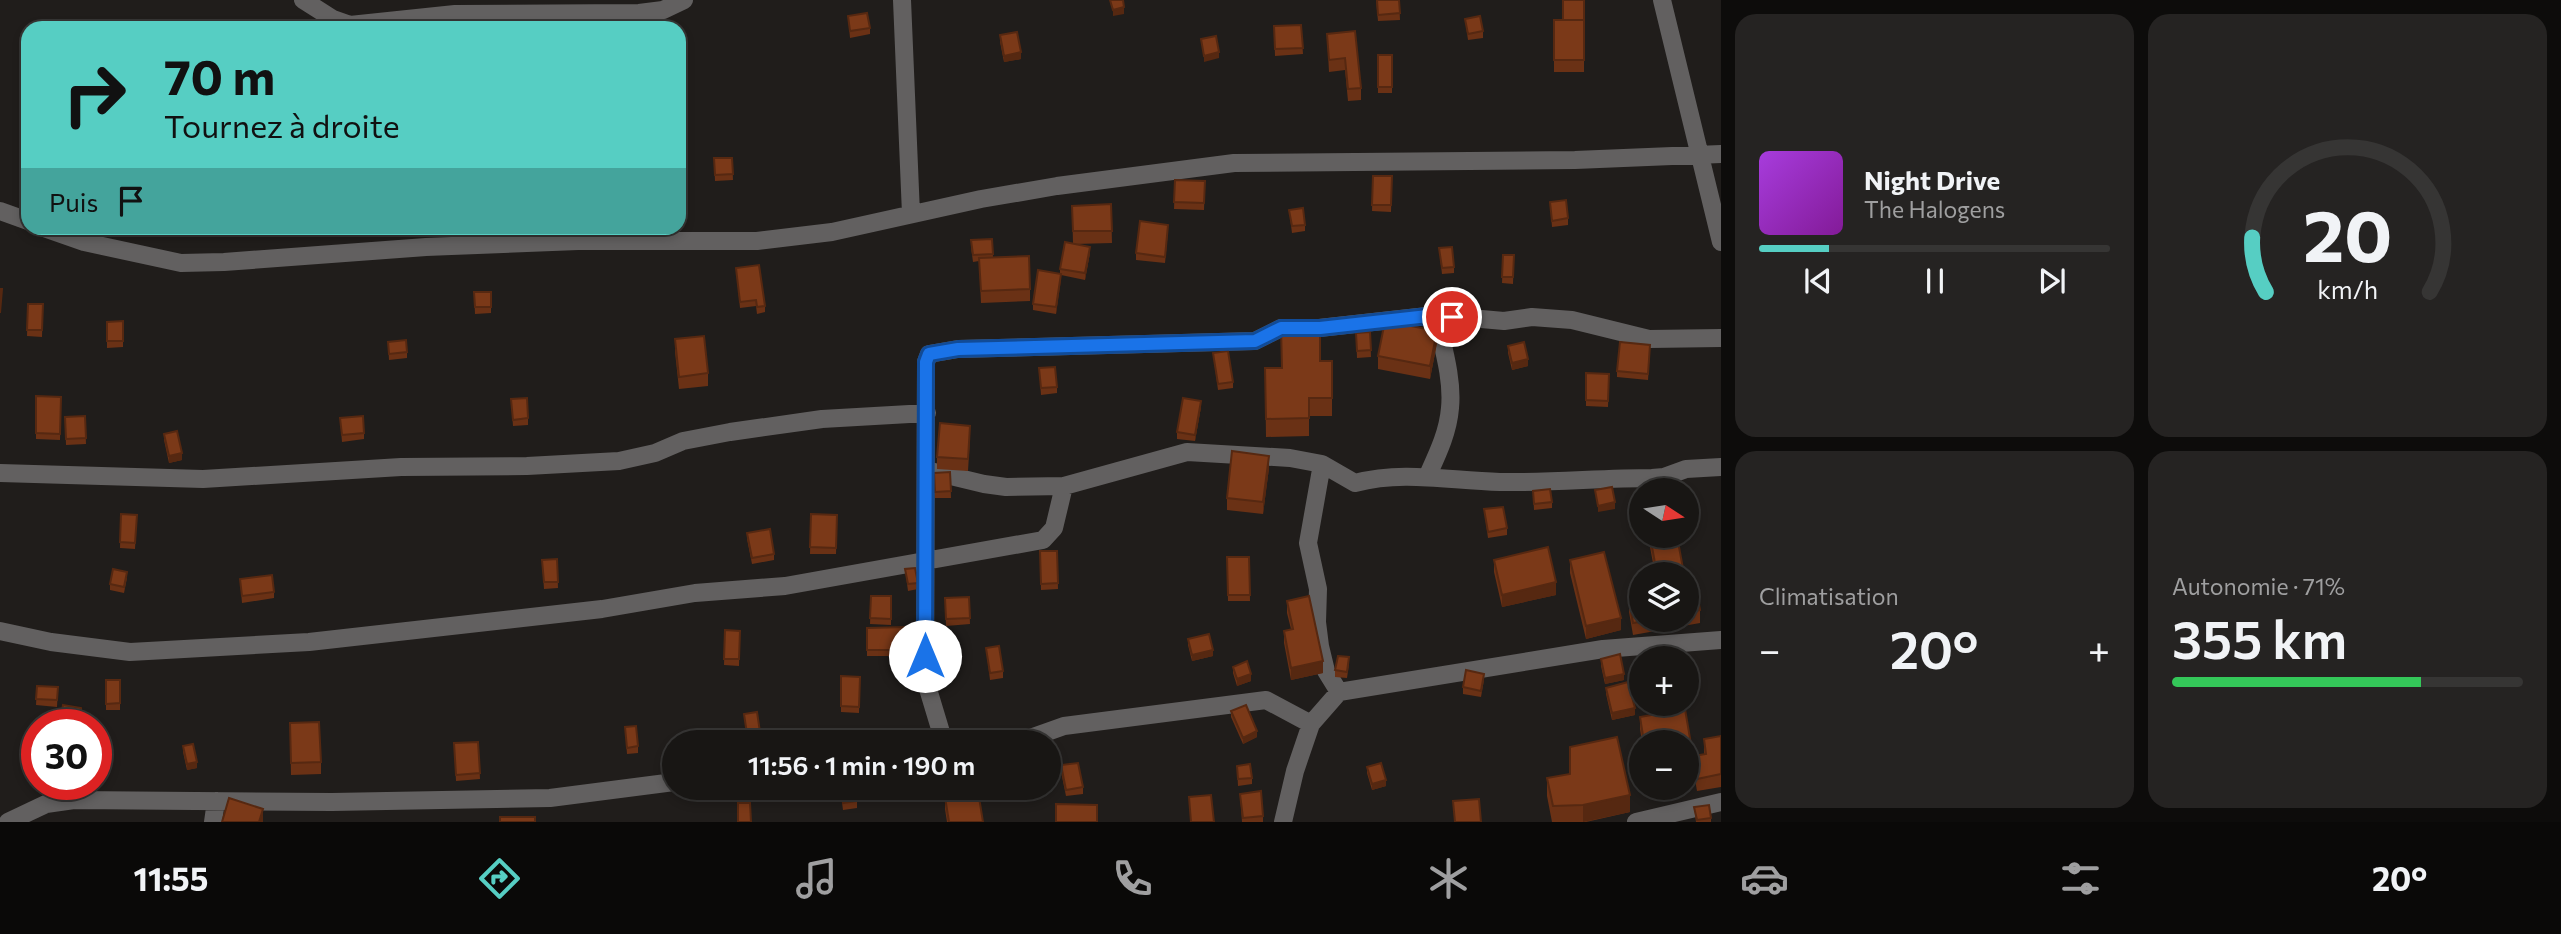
<!DOCTYPE html>
<html lang="fr">
<head>
<meta charset="utf-8">
<style>
  :root { --surface:#181614; --page:#252322; --text:#f1f3f6; --muted:#9f9fa0; --line:#363534; --accent:#56cec3 }
  body { margin:0; font-family:Commissioner,sans-serif; background:var(--page); color:var(--text); height:100vh; display:flex; flex-direction:column; font-size:26px; white-space:nowrap }
  * { box-sizing:border-box; margin:0 }
  p { font-size:23px; color:var(--muted) }
  .icon { flex:none; width:38px; height:38px; fill:none; stroke:currentColor; stroke-width:2; stroke-linecap:round; stroke-linejoin:round }
  .map { position:relative; flex:1; overflow:hidden }
  .sheet { display:flex; flex-direction:column; gap:14px; padding:14px; background:#0d0c0b; width:840px }
  .sheet>* { flex:none }
  .guide { position:absolute; left:21px; top:21px; width:665px; height:214px; border-radius:21px; box-shadow:0 4px 10px #0003,0 0 0 2px var(--line); background:#56cec3; color:#111; overflow:hidden }
  .needle { width:46px; rotate:102deg }
  .fabs { position:absolute; left:1629px; top:478px; display:grid; gap:14px }
  .fabs a { display:grid; place-items:center; width:70px; height:70px; border-radius:50%; background:var(--surface); box-shadow:0 4px 10px #0003,0 0 0 2px var(--line); font-size:35px }
  .speed { position:absolute; left:21px; top:709px; display:flex; gap:14px; font-size:35px; font-weight:700; text-align:center }
  .speed>* { display:grid; place-content:center; width:91px; height:91px; border-radius:50%; background:var(--surface); box-shadow:0 4px 10px #0003,0 0 0 2px var(--line); line-height:1 }
  .speed .limit { border:10px solid #d22; background:#fff; color:#111 }
  .pin { position:absolute; display:grid; place-items:center; width:60px; height:60px; color:#fff; margin:-30px; border:4px solid #fff; border-radius:50%; box-shadow:0 2px 7px #0007 }
  .me { position:absolute; width:77px; margin:-38px; rotate:0deg; stroke-linejoin:round; filter:drop-shadow(0 0 5px #0008) }
  .turn { display:flex; align-items:center; gap:24px; height:147px; padding:0 28px; font-size:32px }
  .turn .icon { width:91px; height:91px; stroke-width:2.5 }
  .turn b { display:block; font-size:49px; line-height:60px }
  .then { display:flex; align-items:center; height:66px; padding:0 28px; background:#0003; gap:14px; font-size:26px }
  .big { font-size:52px; font-weight:600; line-height:1.1 }
  .sheet .widget { flex:1; display:flex; flex-direction:column; justify-content:center; gap:10px; min-width:0; padding:0 24px; border-radius:21px; background:var(--page) }
  .sheet .dial { align-items:center; gap:0 }
  .dial svg { height:182px; overflow:visible; fill:none; stroke:var(--line); stroke-width:7; stroke-linecap:round; text-anchor:middle }
  .dial text { fill:var(--text); stroke:none }
  .song { display:flex; align-items:center; gap:21px }
  .cover { width:84px; height:84px; border-radius:10px; background:linear-gradient(135deg,hsl(280 70% 55%),hsl(290 70% 35%)) }
  .played { height:7px; border-radius:4px; background:linear-gradient(90deg,var(--accent) 20%,var(--line) 20%) }
  .keys { display:flex; justify-content:space-around; direction:ltr }
  .heat { display:flex; justify-content:space-between; align-items:center; font-size:38px; direction:ltr }
  .charge { height:10px; border-radius:5px; background:linear-gradient(90deg,#34c759 71%,var(--line) 0) }
  .sheet .tiles { flex:1; display:grid; gap:14px; grid-template-columns:repeat(2,1fr) }
  .trip { position:absolute; left:662px; top:730px; width:399px; height:70px; border-radius:35px; background:var(--surface); box-shadow:0 4px 10px #0003,0 0 0 2px var(--line); font-weight:600; line-height:70px; text-align:center }
  .menu { display:flex; height:112px; justify-content:space-around; align-items:center; background:#0a0908; color:var(--muted) }
  .menu .icon { width:49px; height:49px }
  .menu .on { color:var(--accent) }
  .menu b { font-size:32px; color:var(--text) }
  main { display:flex; flex:1; min-height:0 }
  .map>svg:first-child { display:block }
  .lines { fill:none; stroke-linecap:round; stroke-linejoin:round }
  .minor { stroke:#626060; stroke-width:18 }
  .wall { fill:#6a3115 }
  .shaded-wall { fill:#562811 }
  .building { fill:#7b3918; stroke:#562811; stroke-width:2 }
  .route-casing { stroke:#114b97; stroke-width:18 }
  .route { stroke:#1a73e8; stroke-width:12 }
</style>
</head>
<body>
<main>
<div class="map">
<svg width="1721" height="822" viewBox="0 0 1721 822">
  <rect width="100%" height="100%" fill="#201d1b"/>
  <g class="lines">
    <path class="minor" d="M303,0L333,19L350,25L455,14L639,13L663,10L684,0
      M902,0L911,214
      M1662,0L1721,242
      M0,211L28,221
      M44,228L84,242L181,263L224,262L426,247L578,241H757L832,232L981,199L1057,186L1234,163L1575,160L1721,154
      M1322,464L1308,543L1318,589L1317,622L1320,646L1326,671L1339,692
      M930,471L984,484L1006,487L1064,486L1187,452L1290,458L1322,464L1355,483C1404,470 1450,481 1500,482C1551,483 1601,478 1652,478L1664,477L1686,469L1721,467
      M0,473L203,479L401,467L527,466L619,461L655,453L683,441L730,432L822,419L927,413
      M1427,477C1437,455 1448,433 1450,408C1453,378 1442,344 1436,315
      M0,631L51,642L130,652L309,642L602,609L695,593L785,586L1043,540L1054,528L1064,486
      M944,742L925,679L926,362L929,354L958,349L1255,341L1281,328H1319L1436,315L1504,321L1532,317L1572,320L1649,339L1721,338
      M1019,742L1064,726L1266,700L1311,724L1339,692L1603,649L1721,640
      M8,822L46,804L74,800L332,802L550,798L674,782
      M213,822L216,801
      M1283,822L1295,771L1311,724
      M1636,822L1721,802"/>
  </g>
  <path class="wall" d="M1376,0H1399L1400,20L1378,21Z
    M1584,0V72H1554V20H1563Z
    M848,16L870,28V34L850,38Z
    M1465,19L1483,31V38L1468,40Z
    M1301,25L1303,54L1275,56L1274,26Z
    M1355,31L1361,88V100L1348,101L1345,70L1329,72L1327,34Z
    M1000,35L1021,59L1004,62L1000,42Z
    M1378,55H1392V93H1378Z
    M714,158H732L733,180L715,181Z
    M1373,176H1392L1391,212L1372,211Z
    M1175,180L1205,181L1204,210L1174,209Z
    M1550,202L1568,218V225L1552,227Z
    M1111,204L1112,243L1075,244L1090,253L1085,280L1061,275L1056,314L1033,310V304L1060,274V269L1073,243L1072,206Z
    M1289,210L1305,225V231L1292,233Z
    M1168,231L1165,263L1136,260V253Z
    M992,239L993,257L1030,289V301L981,303L979,261L973,262L971,247Z
    M1439,248L1454,267V273L1442,274Z
    M1503,255H1514L1513,284L1502,283Z
    M736,268L765,306V312L757,314L756,306L740,308Z
    M474,292H491V313L475,314Z
    M28,304H43L42,337L27,336Z
    M123,321V347L107,348V322Z
    M1370,332L1371,357L1357,358L1356,333Z
    M675,339L708,373V386L679,389L675,352Z
    M388,342L407,352V358L389,360Z
    M1437,343L1430,379L1378,369V356Z
    M1508,346L1528,366L1512,370L1508,353Z
    M1650,351L1648,380L1617,377V371Z
    M1213,353L1233,382V388L1218,390Z
    M1320,361H1332V416H1309V436L1266,437L1265,368H1282Z
    M1039,368L1057,387V393L1041,395Z
    M1586,373L1609,374L1608,407L1586,406Z
    M36,396L61,397L60,440L36,439Z
    M511,399L528,418V425L513,426Z
    M1201,407L1195,441L1177,439V432Z
    M85,416L86,444L66,445L65,417Z
    M340,418L364,433V439L342,442Z
    M164,434L182,460L169,463L164,440Z
    M970,438L968,471L937,469V457Z
    M1269,468L1263,514L1227,510V498Z
    M950,472L951,498H935L934,473Z
    M1533,491L1552,502V508L1534,510Z
    M1484,509L1507,528V535L1488,538Z
    M121,514L137,515L135,549L120,548Z
    M811,514L837,515L836,554H810Z
    M747,533L774,554V560L752,564L747,539Z
    M1648,536H1677L1684,574H1655Z
    M1040,551H1057L1058,589L1041,590Z
    M1227,557H1249L1250,601H1228Z
    M557,559L558,588L544,589L542,560Z
    M1494,560L1556,595L1502,607L1494,572Z
    M1570,560L1621,630L1586,639L1570,573Z
    M905,569L918,583V589L908,591Z
    M127,578L124,593L110,590V584Z
    M240,579L274,592V598L242,603Z
    M1687,590L1700,610V623L1633,635L1629,612V600L1642,620H1687Z
    M871,596H891V625L870,624Z
    M969,597L970,624L946,626L945,598Z
    M1287,601L1323,673L1291,680L1284,643V631L1291,629L1287,613Z
    M908,627L909,656H867V628Z
    M725,630L740,631L739,666L724,665Z
    M1188,639L1213,656L1192,661L1188,645Z
    M986,648L1003,671V678L990,680Z
    M1601,659L1624,680L1605,684L1601,666Z
    M1349,664L1347,678L1335,677V670Z
    M1233,667L1251,681L1237,686L1233,673Z
    M841,676L860,677L859,713L841,712Z
    M106,680H120V710H106Z
    M1484,680L1481,697L1463,694V687Z
    M37,686L58,687L57,707L36,705Z
    M1606,688L1635,715L1612,720L1606,694Z
    M1685,709L1693,756L1704,754V739L1721,736V787L1697,791L1693,768L1687,769V742H1642L1640,729V717Z
    M1231,711L1257,737L1243,744L1231,717Z
    M744,714L760,732V738L747,740Z
    M290,723L321,762V774L291,775Z
    M625,727L638,746V753L627,754Z
    M478,742L480,779L456,781L454,743Z
    M183,746L197,768L187,770L183,752Z
    M1061,765L1083,787V794L1066,796L1061,772Z
    M1237,766L1252,778V784L1238,786Z
    M1367,767L1386,786L1372,790L1367,773Z
    M1547,778L1630,812L1586,822H1552L1547,796Z
    M840,788L857,801V808L843,810Z
    M1240,794L1263,816V822H1242Z
    M945,797L983,822H947L945,809Z
    M1694,807L1711,818V822H1696Z"/>
  <path class="shaded-wall" d="M1124,7V14L1113,16V10Z
    M1021,52V59L1004,62V56Z
    M1219,52V58L1204,62V56Z
    M1090,247V253L1085,280V273Z
    M1061,274V280L1056,314V307Z
    M1437,331V343L1430,379V366Z
    M1528,359V366L1512,370V363Z
    M1201,401V407L1195,441V435Z
    M182,453V460L169,463V456Z
    M1269,456V468L1263,514V502Z
    M1615,502V509L1598,512V506Z
    M1556,582V595L1502,607V595Z
    M1621,618V630L1586,639V626Z
    M1213,650V656L1192,661V655Z
    M1323,661V673L1291,680V668Z
    M1251,674V681L1237,686V679Z
    M1624,674V680L1605,684V678Z
    M1635,708V715L1612,720V713Z
    M1257,731V737L1243,744V738Z
    M197,762V768L187,770V764Z
    M1386,780V786L1372,790V784Z
    M1630,795V812L1583,822V805Z
    M263,809V822H259Z"/>
  <path class="building" d="M1110,0H1123L1124,7L1113,10Z
    M1377,0H1399L1400,13L1378,15Z
    M1563,0H1584V20H1563Z
    M867,13L870,28L850,31L848,16Z
    M1480,16L1483,31L1468,34L1465,19Z
    M1554,20H1584V60H1554Z
    M1301,25L1303,48L1275,49L1274,26Z
    M1355,31L1361,88L1348,89L1345,58L1329,60L1327,34Z
    M1017,32L1021,52L1004,56L1000,35Z
    M1216,36L1219,52L1204,56L1201,39Z
    M1378,55H1392V87H1378Z
    M714,158H732L733,174L715,175Z
    M1373,176H1392L1391,205H1372Z
    M1175,180L1205,181L1204,203L1174,202Z
    M1566,200L1568,218L1552,221L1550,202Z
    M1111,204L1112,231H1073L1072,206Z
    M1303,208L1305,225L1292,226L1289,210Z
    M1140,221L1168,225L1165,257L1136,253Z
    M992,239L993,254L973,255L971,240Z
    M1065,242L1090,247L1085,273L1060,269Z
    M1452,247L1454,267L1442,268L1439,248Z
    M1503,255H1514L1513,277H1502Z
    M1029,256L1030,289L981,291L979,258Z
    M759,265L765,306L757,307L756,300L740,302L736,268Z
    M1038,270L1061,274L1056,307L1033,304Z
    M0,289H2L0,313Z
    M474,292H491V307H475Z
    M28,304H43L42,330H27Z
    M123,321V341H107V322Z
    M1385,321L1437,331L1430,366L1378,356Z
    M1320,326V361H1332V398H1309V418L1266,419L1265,368H1282L1281,327Z
    M1370,332L1371,350L1357,351L1356,333Z
    M704,336L708,373L679,377L675,339Z
    M406,340L407,352L389,354L388,342Z
    M1524,342L1528,359L1512,363L1508,346Z
    M1620,342L1650,345L1648,374L1617,371Z
    M1228,351L1233,382L1218,384L1213,353Z
    M1055,367L1057,387L1041,388L1039,368Z
    M1586,373L1609,374L1608,401L1586,400Z
    M36,396L61,397L60,434L36,433Z
    M527,398L528,418L513,420L511,399Z
    M1183,398L1201,401L1195,435L1177,432Z
    M85,416L86,438L66,439L65,417Z
    M363,416L364,433L342,435L340,418Z
    M940,423L970,426L968,459L937,457Z
    M177,431L182,453L169,456L164,434Z
    M1232,451L1269,456L1263,502L1227,498Z
    M950,472L951,491L935,492L934,473Z
    M1612,487L1615,502L1598,506L1595,490Z
    M1550,489L1552,502L1534,504L1533,491Z
    M1503,507L1507,528L1488,532L1484,509Z
    M121,514L137,515L135,543L120,542Z
    M811,514L837,515L836,548L810,547Z
    M770,529L774,554L752,558L747,533Z
    M1650,536H1677L1684,574H1657Z
    M1548,547L1556,582L1502,595L1494,560Z
    M1040,551H1057L1058,583L1041,584Z
    M1604,552L1621,618L1586,626L1570,560Z
    M1227,557H1249L1250,595H1228Z
    M557,559L558,582H544L542,560Z
    M915,568L918,583L908,584L905,569Z
    M113,569L127,572L124,587L110,584Z
    M272,575L274,592L242,596L240,579Z
    M1696,588L1700,610L1687,613V590Z
    M871,596H891V619L870,618Z
    M1309,596L1323,661L1291,668L1284,631L1293,629L1287,601Z
    M969,597L970,618L946,619L945,598Z
    M1642,598V620H1651L1633,623L1629,600Z
    M908,627L909,650H867V628Z
    M725,630L740,631L739,659H724Z
    M1209,634L1213,650L1192,655L1188,639Z
    M999,646L1003,671L990,673L986,648Z
    M1620,654L1624,674L1605,678L1601,659Z
    M1338,656L1349,657L1347,672L1335,670Z
    M1247,661L1251,674L1237,679L1233,667Z
    M1466,670L1484,674L1481,691L1463,687Z
    M841,676L860,677L859,707L841,706Z
    M106,680H120V703L106,704Z
    M1628,682L1635,708L1612,713L1606,688Z
    M37,686L58,687L57,700L36,699Z
    M63,705L81,708V724H60Z
    M1246,705L1257,731L1243,738L1231,711Z
    M1685,709L1693,756L1706,754L1704,739L1721,736V774L1697,779L1693,756L1687,757V742H1644L1640,717Z
    M757,712L760,732L747,734L744,714Z
    M319,722L321,762L291,763L290,723Z
    M636,726L638,746L627,748L625,727Z
    M1617,737L1630,795L1583,805L1553,806L1547,778L1570,774V747Z
    M478,742L480,773L456,775L454,743Z
    M193,744L197,762L187,764L183,746Z
    M1078,763L1083,787L1066,790L1061,765Z
    M1381,763L1386,780L1372,784L1367,767Z
    M1250,764L1252,778L1238,779L1237,766Z
    M841,788H855L857,801L843,803Z
    M978,791L983,822H949L945,797Z
    M1261,791L1263,816L1243,818L1240,794Z
    M1211,795L1214,822H1191L1189,797Z
    M229,798L263,809L259,822H222Z
    M1479,799L1481,822H1455L1453,801Z
    M738,803H750L751,822H738Z
    M1056,804L1097,805V822H1056Z
    M1709,805L1711,818L1697,820L1694,807Z
    M500,817H535V822H500Z"/>
  <g class="lines">
    <g class="route-casing">
      <path id="route" d="M925,656L926,362L929,354L958,349L1255,341L1281,328H1320L1437,315L1452,317"/>
    </g>
    <use href="#route" class="route"/>
  </g>
</svg>
<div class="fabs">
<a><svg class="needle" viewBox="-14 -14 28 28"><path d="M0-13l5 13h-10z" fill="#e53935"/><path d="M0 13l5-13h-10z" fill="#9f9fa0"/></svg></a>
<a><svg class="icon" aria-label="layers" viewBox="0 0 24 24"><path d="M12 4l9 5-9 5-9-5zM3 14l9 5 9-5"/></svg></a>
<a>+</a>
<a>−</a>
</div>
<div class="speed"><div class="limit">30</div></div>
<div class="pin" style="left:1452px;top:317px;background:#d93025"><svg class="icon" aria-label="arrive" viewBox="0 0 24 24"><path d="M6 21V4h12l-3 4 3 4H6"/></svg></div>
<svg class="me" style="left:925px;top:656px" viewBox="-20 -20 40 40"><circle r="19" fill="#fff"/><path d="M0-13L10 11 0 6-10 11z" fill="#1a73e8"/></svg>
<div class="trip">11:56 · 1 min · 190 m</div>
<div class="guide">
<div class="turn"><svg class="icon" aria-label="right" viewBox="0 0 24 24"><path d="M7 20v-9h11M14 6l5 5-5 5"/></svg><div><b>70 m</b>Tournez à droite</div></div>
<div class="then">Puis<svg class="icon" aria-label="arrive" viewBox="0 0 24 24"><path d="M6 21V4h12l-3 4 3 4H6"/></svg></div>
</div>
</div>
<section class="sheet">
<div class="tiles">
<div class="widget">
<div class="song"><i class="cover"></i><div><b>Night Drive</b><p>The Halogens</p></div></div>
<div class="played"></div>
<div class="keys"><svg class="icon" aria-label="previous" viewBox="0 0 24 24"><path d="M18 5L8 12l10 7zM5 5v14"/></svg><svg class="icon" aria-label="pause" viewBox="0 0 24 24"><path d="M8 5v14M16 5v14"/></svg><svg class="icon" aria-label="next" viewBox="0 0 24 24"><path d="M6 5l10 7-10 7zM19 5v14"/></svg></div>
</div>
<div class="widget dial"><svg viewBox="0 0 100 80">
<path d="M14 69A42 42 0 1 1 86 69"/>
<path d="M14 69A42 42 0 0 1 8 45" stroke="#56cec3"/>
<text x="50" y="56" font-size="32" font-weight="700">20</text>
<text x="50" y="72" font-size="11">km/h</text>
</svg></div>
<div class="widget"><p>Climatisation</p>
<div class="heat"><a>−</a><b class="big">20°</b><a>+</a></div>
</div>
<div class="widget"><p>Autonomie · 71%</p><b class="big">355 km</b><div class="charge"></div></div>
</div>
</section>
</main>
<nav class="menu">
<b>11:55</b>
<svg class="icon on" aria-label="directions" viewBox="0 0 24 24"><path d="M12 3l9 9-9 9-9-9zM9 14v-3h6M13 9l2 2-2 2"/></svg>
<svg class="icon" aria-label="music" viewBox="0 0 24 24"><path d="M9 18V5l10-2v13"/><circle cx="6" cy="18" r="3"/><circle cx="16" cy="16" r="3"/></svg>
<svg class="icon" aria-label="phone" viewBox="0 0 24 24"><path d="M5 4h4l2 5-3 2q2 4 5 5l2-3 5 2v4C11 20 4 13 5 4z"/></svg>
<svg class="icon" aria-label="climate" viewBox="0 0 24 24"><path d="M12 3v18M4 7l16 10M4 17L20 7"/></svg>
<svg class="icon" aria-label="car" viewBox="0 0 24 24"><path d="M5 17H2v-5l4-1 3-4h7l3 4 3 1v5h-3M9 17h6M6 11h13"/><circle cx="7" cy="17" r="2"/><circle cx="17" cy="17" r="2"/></svg>
<svg class="icon" aria-label="filters" viewBox="0 0 24 24"><path d="M4 7h16M4 17h16"/><circle cx="9" cy="7" r="2"/><circle cx="15" cy="17" r="2"/></svg>
<b>20°</b>
</nav>
</body>
</html>
